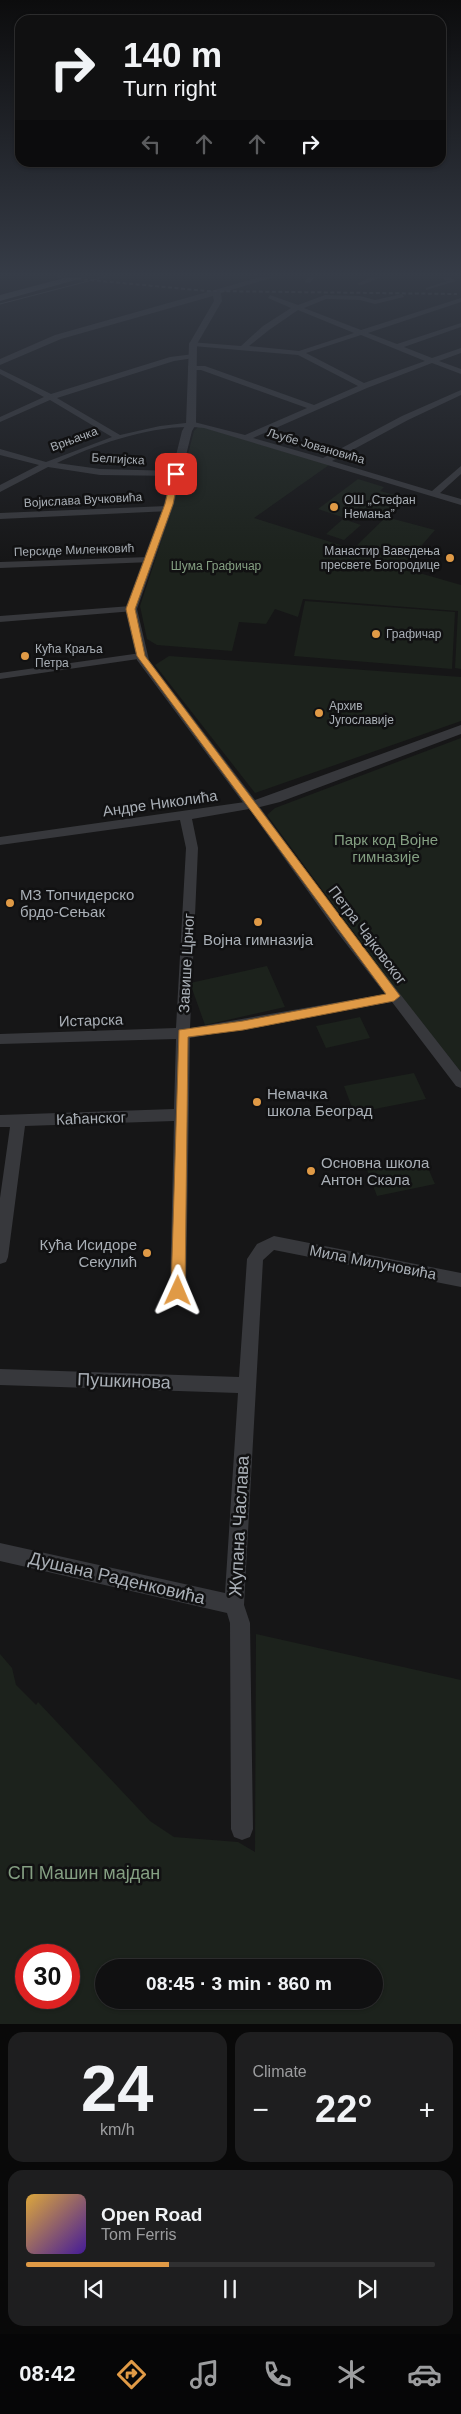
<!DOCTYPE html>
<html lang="en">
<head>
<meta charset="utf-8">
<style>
  :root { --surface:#101011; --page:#1e1e1f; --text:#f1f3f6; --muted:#9c9d9f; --line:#303031; --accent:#e09a46 }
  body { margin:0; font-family:Helvetica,sans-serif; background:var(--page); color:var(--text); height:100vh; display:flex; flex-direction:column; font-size:19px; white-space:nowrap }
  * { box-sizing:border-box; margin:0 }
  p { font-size:16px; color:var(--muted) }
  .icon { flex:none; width:28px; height:28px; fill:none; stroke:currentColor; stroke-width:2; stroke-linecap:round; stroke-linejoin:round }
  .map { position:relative; height:2024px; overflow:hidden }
  .sheet { display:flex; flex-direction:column; gap:8px; padding:8px; background:#090909; flex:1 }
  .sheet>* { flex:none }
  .top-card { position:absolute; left:15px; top:15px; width:431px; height:152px; border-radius:15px; box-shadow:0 1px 4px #0004,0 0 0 1px var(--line); background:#101011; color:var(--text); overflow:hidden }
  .speed { position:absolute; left:15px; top:1944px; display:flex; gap:10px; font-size:25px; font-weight:700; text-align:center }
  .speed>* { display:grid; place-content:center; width:65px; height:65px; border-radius:50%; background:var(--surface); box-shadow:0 1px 4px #0004,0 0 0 1px var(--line); line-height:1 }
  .speed .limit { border:8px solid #d22; background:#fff; color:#111 }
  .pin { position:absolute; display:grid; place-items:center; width:42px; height:42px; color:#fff; margin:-21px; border-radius:10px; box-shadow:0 2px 8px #0006 }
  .me { position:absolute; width:55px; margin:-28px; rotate:1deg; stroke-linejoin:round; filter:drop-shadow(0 0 4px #0008) }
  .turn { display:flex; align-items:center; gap:18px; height:105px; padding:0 25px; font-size:22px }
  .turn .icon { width:65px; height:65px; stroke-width:2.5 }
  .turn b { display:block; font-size:35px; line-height:42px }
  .lanes { display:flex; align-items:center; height:48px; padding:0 25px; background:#0003; justify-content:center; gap:25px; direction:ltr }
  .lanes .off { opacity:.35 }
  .big { font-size:38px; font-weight:700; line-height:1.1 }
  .sheet .card { flex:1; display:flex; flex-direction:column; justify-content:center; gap:8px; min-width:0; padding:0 18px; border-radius:15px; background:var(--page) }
  .sheet .dial { align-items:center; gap:0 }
  .dial b { font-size:65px; line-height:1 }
  .song { display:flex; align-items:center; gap:15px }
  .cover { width:60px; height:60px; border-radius:8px; background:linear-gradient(135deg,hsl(40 70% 55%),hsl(260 70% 35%)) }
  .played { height:5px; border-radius:2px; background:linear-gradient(90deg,var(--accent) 35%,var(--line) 35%) }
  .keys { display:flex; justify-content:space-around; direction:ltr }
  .heat { display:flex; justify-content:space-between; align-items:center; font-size:28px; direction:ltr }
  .sheet .tiles { flex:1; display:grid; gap:8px; grid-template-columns:1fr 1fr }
  .card:last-child { grid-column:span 2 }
  .trip { position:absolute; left:95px; top:1959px; width:288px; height:50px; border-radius:25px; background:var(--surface); box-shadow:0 1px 4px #0004,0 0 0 1px var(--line); font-weight:700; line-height:50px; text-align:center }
  .dock { display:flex; height:80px; justify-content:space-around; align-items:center; background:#060607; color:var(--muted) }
  .dock .icon { width:35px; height:35px }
  .dock .selected { color:var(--accent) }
  .dock b { font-size:22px; color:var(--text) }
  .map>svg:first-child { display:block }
  .green { fill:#1c221c; fill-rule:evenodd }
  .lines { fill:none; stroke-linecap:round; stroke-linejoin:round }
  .minor { fill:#37383c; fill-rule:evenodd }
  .tertiary { fill:#37383c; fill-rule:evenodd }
  .primary { fill:#53565b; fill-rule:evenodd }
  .tram { stroke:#4a4d51; stroke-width:1 }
  .rail { stroke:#4a4d51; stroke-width:2; stroke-dasharray:4 2.5; stroke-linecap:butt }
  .route { fill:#e09a46; stroke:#92642e }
  .poi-dot { fill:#e09a46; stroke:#111112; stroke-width:2 }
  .labels { text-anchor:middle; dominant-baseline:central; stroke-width:5; stroke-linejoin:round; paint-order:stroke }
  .far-street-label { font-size:12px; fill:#a9afb6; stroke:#111112 }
  .far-poi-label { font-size:12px; fill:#a9afb6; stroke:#111112; text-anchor:start }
  .far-park-label { font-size:12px; fill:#849f82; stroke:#111112 }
  .street-label { font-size:15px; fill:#a9afb6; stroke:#111112 }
  .park-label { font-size:15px; fill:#849f82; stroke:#111112 }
  .poi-label { font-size:15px; fill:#a9afb6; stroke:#111112; text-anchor:start }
  .near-street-label { font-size:18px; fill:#a9afb6; stroke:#111112 }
  .near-park-label { font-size:18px; fill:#849f82; stroke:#111112 }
</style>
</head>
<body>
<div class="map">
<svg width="461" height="2024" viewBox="0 0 461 2024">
  <rect width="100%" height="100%" fill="#161617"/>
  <path class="green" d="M199,426L329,465L254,518L353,549L386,517L435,530L402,568L461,585V669L455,668L458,611L303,599L298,617L275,609L266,624L239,622L232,651L157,645L147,639L140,606L181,481L194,431Z
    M358,479L384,487L380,491L402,497L377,520L354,513L367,501L345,518L318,509Z
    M343,519L361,525L344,540L326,534Z
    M305,601L455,612L452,669L294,656Z
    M169,656L461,677V721L255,793L155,665Z
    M461,738V1072L394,987L267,815L275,808Z
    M267,966L285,1007L205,1025L190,983Z
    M360,1017L370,1038L326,1048L316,1026Z
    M414,1073L426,1099L354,1113L344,1086Z
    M424,1159L435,1184L377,1196L367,1170Z
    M256,1634L461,1680V2024H0V1654L12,1668L16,1685L36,1705L38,1702L150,1821L174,1837L238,1842L255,1852ZM26,1955H69V1998H26ZM104,1968H374V2000H104Z"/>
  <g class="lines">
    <path class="minor" d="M307,277H314L310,283L305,282Z
      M371,277H381L362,285L357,284Z
      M440,277H450L456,281L426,290V288L447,281Z
      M402,294L404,297L375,304L360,300L326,299L304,308L361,330L461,298V302L368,333L397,344L461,323V327L404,347L432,358L461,348V353L439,361L461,369V374L432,363L367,388L253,438L323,458L402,416L461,390V395L408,420L332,461L432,491L461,466V474L440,493L461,499V505L204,428C160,422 96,444 57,463L100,469L176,471L180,474L179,476L100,475L48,467L0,492V485L39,465L0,455V449L46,462L112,437L50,400L0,422V417L44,397L0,374V369L51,394L170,357L194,354V358L174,361L57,398L120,435L160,426L194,422L245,435L307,408L201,370H188V366H205L314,405L358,386L298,355L193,346L189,344L190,342L241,346L263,326L291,308L268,298L270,295L298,305L325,295L360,296L375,300ZM298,310L354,333L299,351L249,346L269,330ZM361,335L425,361L364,383L306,353Z
      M167,506L171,509L170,511L0,519V513Z
      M149,557L154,560L152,562L0,568V562Z
      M131,606L136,609L134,611L0,622V616Z
      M141,653L145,654V658L0,679V673Z
      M252,801L256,802L347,926L461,1072V1088L456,1086L392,1002L190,1038L186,1291L184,1296L178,1298L172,1296L170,1291L174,1121L25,1126L8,1257L6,1262L0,1264V1198L10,1127H0V1115L174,1109L176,1039L0,1044V1034L176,1028L186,848L180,820L0,845V837ZM249,809L337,932L385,994L190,1028L198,848L192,819Z
      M274,1236L461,1273V1287L274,1250L263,1260L244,1605L250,1623L253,1829L250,1837L242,1840L234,1837L231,1829L230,1623L227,1613L0,1561V1543L225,1593L238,1393L0,1385V1369L239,1377L247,1259L257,1244Z"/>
    <path class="tertiary" d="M260,277H274L221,293L222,301L197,344L196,424L192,431L174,504L137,609L149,660L255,800L461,725V734L280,802L252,809L247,808L137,660L125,609L164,504L182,431L186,424L189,344L214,301L213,296L61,339L0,365V359L55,335Z"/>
    <path class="primary" d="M68,277H86L0,301V295Z"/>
    <path class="tram" d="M0,304L104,277"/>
    <path class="rail" d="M58,277L207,291L457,294"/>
  </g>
  <linearGradient id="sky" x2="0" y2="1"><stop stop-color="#0c0c0d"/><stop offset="0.49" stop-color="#363c47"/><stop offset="1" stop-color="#363c47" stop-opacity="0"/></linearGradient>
  <rect width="461" height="561" fill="url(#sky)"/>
  <path class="route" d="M176,472L179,474L173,504L135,609L145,656L400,996L394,1001L243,1030L188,1037L185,1291L183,1296L178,1297L173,1296L171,1291L179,1030L243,1021L386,994L137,656L126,609L165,504L172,474Z"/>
  <g class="poi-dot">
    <circle cx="334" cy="507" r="5"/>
    <circle cx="450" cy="558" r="5"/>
    <circle cx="376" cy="634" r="5"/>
    <circle cx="25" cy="656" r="5"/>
    <circle cx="319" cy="713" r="5"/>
    <circle cx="10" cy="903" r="5"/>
    <circle cx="258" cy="922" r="5"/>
    <circle cx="257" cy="1102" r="5"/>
    <circle cx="311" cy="1171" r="5"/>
    <circle cx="147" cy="1253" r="5"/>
  </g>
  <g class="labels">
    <g class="far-street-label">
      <text transform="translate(74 439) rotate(-20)">Врњачка</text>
      <text transform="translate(316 446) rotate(16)">Љубе Јовановића</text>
      <text transform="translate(118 459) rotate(3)">Белгијска</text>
      <text transform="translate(83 500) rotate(-3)">Војислава Вучковића</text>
      <text transform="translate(74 550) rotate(-2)">Персиде Миленковић</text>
    </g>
    <g class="far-poi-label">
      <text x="344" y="500">ОШ „Стефан<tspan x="344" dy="14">Немања”</tspan></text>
      <text x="440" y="551" text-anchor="end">Манастир Ваведења<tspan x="440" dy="14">пресвете Богородице</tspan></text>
      <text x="386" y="634">Графичар</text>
      <text x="35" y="649">Кућа Краља<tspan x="35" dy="14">Петра</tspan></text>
      <text x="329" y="706">Архив<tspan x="329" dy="14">Југославије</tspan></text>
    </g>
    <g class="far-park-label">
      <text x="216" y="566">Шума Графичар</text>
    </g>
    <g class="street-label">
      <text transform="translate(160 803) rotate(-8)">Андре Николића</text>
      <text transform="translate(368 935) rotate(53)">Петра Чајковског</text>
      <text transform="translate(186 963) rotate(-87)">Завише Црног</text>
      <text transform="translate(91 1020) rotate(-2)">Истарска</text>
      <text transform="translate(91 1118) rotate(-2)">Каћанског</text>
      <text transform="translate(373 1262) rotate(11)">Мила Милуновића</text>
    </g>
    <g class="park-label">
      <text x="386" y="839">Парк код Војне<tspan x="386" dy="17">гимназије</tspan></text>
    </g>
    <g class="poi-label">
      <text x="20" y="894">МЗ Топчидерско<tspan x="20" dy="17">брдо-Сењак</tspan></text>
      <text x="258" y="939" text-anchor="middle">Војна гимназија</text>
      <text x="267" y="1093">Немачка<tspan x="267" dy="17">школа Београд</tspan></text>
      <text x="321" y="1162">Основна школа<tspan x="321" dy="17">Антон Скала</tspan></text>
      <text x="137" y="1244" text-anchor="end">Кућа Исидоре<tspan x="137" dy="17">Секулић</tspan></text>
    </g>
    <g class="near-street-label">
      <text transform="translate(124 1381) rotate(2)">Пушкинова</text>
      <text transform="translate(239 1526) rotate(-87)">Жупана Часлава</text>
      <text transform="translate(117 1578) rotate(13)">Душана Раденковића</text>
    </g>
    <g class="near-park-label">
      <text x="84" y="1873">СП Машин мајдан</text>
    </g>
  </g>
</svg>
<div class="speed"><div class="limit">30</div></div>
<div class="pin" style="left:176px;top:474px;background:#d93025"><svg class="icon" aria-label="arrive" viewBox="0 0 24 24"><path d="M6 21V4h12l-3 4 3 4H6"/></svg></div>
<svg class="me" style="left:178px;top:1291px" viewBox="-20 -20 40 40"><path d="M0-17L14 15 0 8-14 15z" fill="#e09a46" stroke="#fff" stroke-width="4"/></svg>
<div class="trip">08:45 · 3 min · 860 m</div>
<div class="top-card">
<div class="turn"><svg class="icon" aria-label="right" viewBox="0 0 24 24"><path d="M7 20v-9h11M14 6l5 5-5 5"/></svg><div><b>140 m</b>Turn right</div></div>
<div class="lanes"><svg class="icon off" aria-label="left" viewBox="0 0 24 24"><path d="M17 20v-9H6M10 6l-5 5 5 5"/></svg><svg class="icon off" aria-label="ahead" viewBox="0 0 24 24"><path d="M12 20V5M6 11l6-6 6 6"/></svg><svg class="icon off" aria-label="ahead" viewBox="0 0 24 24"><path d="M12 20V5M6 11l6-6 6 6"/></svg><svg class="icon" aria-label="right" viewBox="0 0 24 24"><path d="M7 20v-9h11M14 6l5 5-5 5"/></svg></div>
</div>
</div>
<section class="sheet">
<div class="tiles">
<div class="card dial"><b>24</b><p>km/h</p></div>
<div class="card"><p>Climate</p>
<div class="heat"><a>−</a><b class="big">22°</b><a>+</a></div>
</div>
<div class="card">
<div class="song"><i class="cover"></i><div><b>Open Road</b><p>Tom Ferris</p></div></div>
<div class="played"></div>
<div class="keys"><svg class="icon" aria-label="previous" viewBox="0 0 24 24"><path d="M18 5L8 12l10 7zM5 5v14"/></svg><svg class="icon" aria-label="pause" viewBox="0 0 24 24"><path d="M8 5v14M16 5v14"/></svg><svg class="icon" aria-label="next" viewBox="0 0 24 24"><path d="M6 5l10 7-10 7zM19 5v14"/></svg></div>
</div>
</div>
</section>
<nav class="dock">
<b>08:42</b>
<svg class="icon selected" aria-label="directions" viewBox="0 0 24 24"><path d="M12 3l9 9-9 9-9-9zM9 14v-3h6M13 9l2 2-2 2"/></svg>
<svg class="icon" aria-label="music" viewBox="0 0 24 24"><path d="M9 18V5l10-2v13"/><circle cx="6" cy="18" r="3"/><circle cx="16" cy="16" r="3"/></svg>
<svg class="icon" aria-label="phone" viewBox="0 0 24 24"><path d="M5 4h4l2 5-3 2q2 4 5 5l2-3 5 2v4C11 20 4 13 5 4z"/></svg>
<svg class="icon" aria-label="climate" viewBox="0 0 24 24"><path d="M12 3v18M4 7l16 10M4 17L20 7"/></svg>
<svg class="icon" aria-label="car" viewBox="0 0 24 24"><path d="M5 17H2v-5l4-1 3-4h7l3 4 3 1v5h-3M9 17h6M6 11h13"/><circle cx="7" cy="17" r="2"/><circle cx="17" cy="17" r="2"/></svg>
</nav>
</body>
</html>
